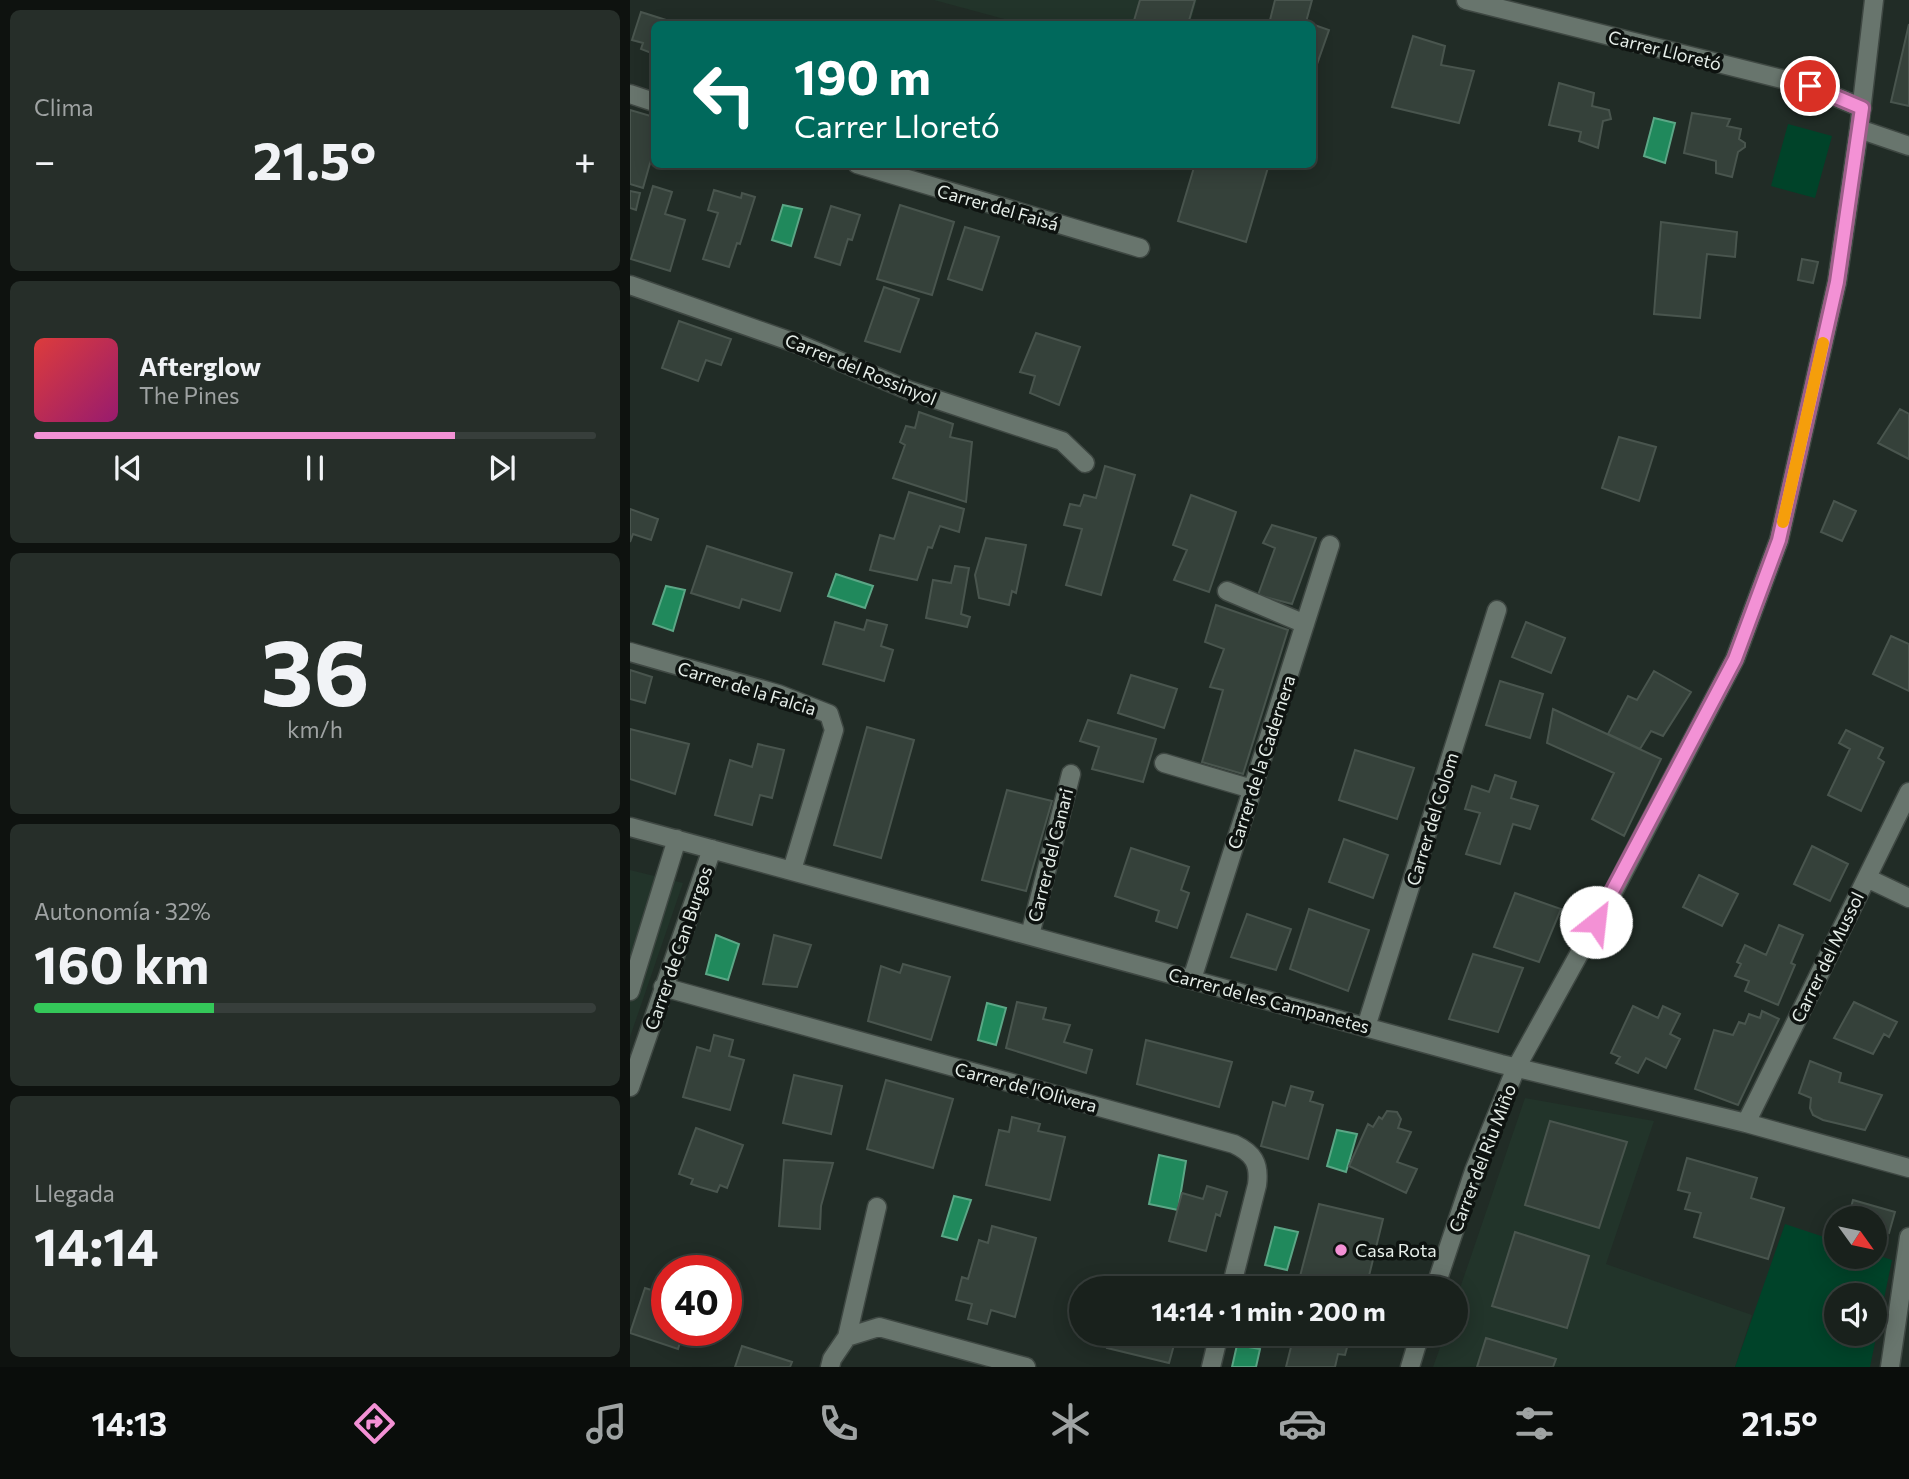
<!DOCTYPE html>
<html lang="es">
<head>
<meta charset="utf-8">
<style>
  :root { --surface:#19211c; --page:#262e29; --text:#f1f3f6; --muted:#9fa3a3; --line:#373e3b; --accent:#f391d5 }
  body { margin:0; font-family:Commissioner,sans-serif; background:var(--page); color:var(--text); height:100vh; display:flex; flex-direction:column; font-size:26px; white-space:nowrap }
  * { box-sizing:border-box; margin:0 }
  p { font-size:23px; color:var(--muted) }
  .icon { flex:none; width:38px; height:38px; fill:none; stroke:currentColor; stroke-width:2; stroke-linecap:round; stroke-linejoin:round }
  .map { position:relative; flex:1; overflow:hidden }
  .panel { display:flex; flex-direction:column; gap:10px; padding:10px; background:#0e120f; width:630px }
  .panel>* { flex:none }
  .top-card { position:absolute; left:21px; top:21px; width:665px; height:147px; border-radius:10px; box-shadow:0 4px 18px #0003,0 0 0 2px var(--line); background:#00695c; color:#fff; overflow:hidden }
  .needle { width:46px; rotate:123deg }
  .tools { position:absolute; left:1194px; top:1206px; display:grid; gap:14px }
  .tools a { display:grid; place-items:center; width:63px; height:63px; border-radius:50%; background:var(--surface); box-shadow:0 4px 18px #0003,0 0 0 2px var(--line); font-size:35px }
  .speed { position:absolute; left:21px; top:1255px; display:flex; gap:14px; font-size:35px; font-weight:700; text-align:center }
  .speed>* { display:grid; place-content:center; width:91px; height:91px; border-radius:50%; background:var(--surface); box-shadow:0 4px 18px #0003,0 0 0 2px var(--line); line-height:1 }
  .speed .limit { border:10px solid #d22; background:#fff; color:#111 }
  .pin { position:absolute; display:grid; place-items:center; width:60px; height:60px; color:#fff; margin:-30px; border:4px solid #fff; border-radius:50%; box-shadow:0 2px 7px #0007 }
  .me { position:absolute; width:77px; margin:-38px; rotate:29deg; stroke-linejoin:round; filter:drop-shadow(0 0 5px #0008) }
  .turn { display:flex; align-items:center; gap:24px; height:147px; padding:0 28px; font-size:32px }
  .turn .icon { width:91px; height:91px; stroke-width:2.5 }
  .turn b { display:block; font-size:49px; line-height:60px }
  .big { font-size:52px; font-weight:700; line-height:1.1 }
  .panel .widget { flex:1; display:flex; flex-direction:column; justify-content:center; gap:10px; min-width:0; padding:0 24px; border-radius:10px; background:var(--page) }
  .panel .dial { align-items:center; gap:0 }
  .dial b { font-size:91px; line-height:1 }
  .song { display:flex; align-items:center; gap:21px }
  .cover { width:84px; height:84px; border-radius:10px; background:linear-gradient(135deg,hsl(0 70% 55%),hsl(320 70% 35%)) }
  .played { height:7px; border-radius:4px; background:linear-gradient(90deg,var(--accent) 75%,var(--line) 75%) }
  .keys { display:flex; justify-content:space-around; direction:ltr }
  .heat { display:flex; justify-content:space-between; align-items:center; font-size:38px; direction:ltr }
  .charge { height:10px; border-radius:5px; background:linear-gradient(90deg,#34c759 32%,var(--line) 0) }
  .trip { position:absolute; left:439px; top:1276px; width:399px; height:70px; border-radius:35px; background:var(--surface); box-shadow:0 4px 18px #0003,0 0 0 2px var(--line); font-weight:700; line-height:70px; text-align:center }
  .menu { display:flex; height:112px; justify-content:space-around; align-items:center; background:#0a0d0b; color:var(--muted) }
  .menu .icon { width:49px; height:49px }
  .menu .active { color:var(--accent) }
  .menu b { font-size:32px; color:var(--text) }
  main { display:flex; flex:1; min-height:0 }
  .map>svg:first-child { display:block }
  .built { fill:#22342a }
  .green { fill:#004329; fill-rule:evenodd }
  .water { fill:#20895c; stroke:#5ba786; stroke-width:2 }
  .building { fill:#35413a; stroke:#49554e; stroke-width:2 }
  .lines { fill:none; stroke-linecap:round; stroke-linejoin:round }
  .minor-casing { stroke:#3f4843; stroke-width:21 }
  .minor { stroke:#68756d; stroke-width:18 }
  .route-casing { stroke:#9e5e8a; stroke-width:18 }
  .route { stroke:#f391d5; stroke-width:12 }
  .slow { stroke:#f59e0b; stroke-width:12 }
  .poi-dot { fill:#f391d5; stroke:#0e1310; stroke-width:2.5 }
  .labels { text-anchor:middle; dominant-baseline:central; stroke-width:7; stroke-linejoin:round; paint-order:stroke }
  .street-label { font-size:18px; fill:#e6eee9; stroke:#0e1310 }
  .poi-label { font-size:18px; fill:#e6eee9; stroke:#0e1310; text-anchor:start }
</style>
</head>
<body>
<main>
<section class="panel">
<div class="widget"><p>Clima</p>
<div class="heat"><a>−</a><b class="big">21.5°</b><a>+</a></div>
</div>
<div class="widget">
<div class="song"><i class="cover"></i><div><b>Afterglow</b><p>The Pines</p></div></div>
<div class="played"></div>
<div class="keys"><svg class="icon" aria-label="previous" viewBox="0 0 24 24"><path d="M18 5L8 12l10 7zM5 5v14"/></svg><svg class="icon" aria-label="pause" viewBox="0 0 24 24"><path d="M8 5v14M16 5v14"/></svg><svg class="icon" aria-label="next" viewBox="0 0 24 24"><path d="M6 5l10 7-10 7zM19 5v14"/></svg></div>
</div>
<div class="widget dial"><b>36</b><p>km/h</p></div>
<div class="widget"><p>Autonomía · 32%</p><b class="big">160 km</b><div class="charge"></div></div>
<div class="widget"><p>Llegada</p><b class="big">14:14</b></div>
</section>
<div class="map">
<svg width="1279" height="1367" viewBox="0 0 1279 1367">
  <rect width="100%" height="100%" fill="#212c26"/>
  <path class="built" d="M304,0H567L560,24H393Z
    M0,870L53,883L0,1037Z
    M895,1098L1024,1121L976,1264L1122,1315L1105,1367H803L815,1334H826V1300Z"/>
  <path class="green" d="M1158,124L1202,136L1185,198L1141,186Z
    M1155,1224L1206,1241V1256H1244V1254L1262,1260L1240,1367H1105ZM1206,1295H1244V1334H1206Z"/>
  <path class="water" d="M1024,118L1045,123L1035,163L1014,156Z
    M153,205L172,209L161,246L142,240Z
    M206,574L243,586L235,608L198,596Z
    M36,586L55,590L43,631L23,624Z
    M86,935L109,944L98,980L76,974Z
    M357,1003L376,1008L366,1045L348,1040Z
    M707,1130L727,1134L716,1172L697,1166Z
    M529,1155L556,1161L548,1210L519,1204Z
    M324,1196L341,1200L327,1240L312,1236Z
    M645,1227L668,1232L657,1270L635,1265Z
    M607,1345L630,1349L626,1367H602Z"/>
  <path class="building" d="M510,0H565L558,24H503Z
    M645,0H682L676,22L699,30L686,67H682V24H639Z
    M11,12L36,20L35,24H24V54L11,49L13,43L2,40Z
    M1279,24V106L1261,102Z
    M783,36L815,46L811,65L844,71L829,123L762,107Z
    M929,83L964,93L962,106L979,110L981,119L973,121L968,148L949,141L951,132L919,125Z
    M0,110L24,117V149L13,188L0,184Z
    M1062,113L1100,119L1097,126L1111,129L1109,139L1115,143V147L1108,152L1102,177L1086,173V161L1054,153Z
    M565,164H639L616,242L548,221Z
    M23,186L42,192L35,214L55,220L40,271L1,259Z
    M84,190L111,198L112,193L125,197L110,244L107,243L99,267L73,259L88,213L78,210Z
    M0,191L10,193L6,210L0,208Z
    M270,205L324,222L302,295L247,279Z
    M201,206L230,215L222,240L218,239L210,265L185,257Z
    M1031,222L1107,232L1105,257L1077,254L1070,318L1024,314Z
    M335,227L369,237L352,290L318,279Z
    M1172,259L1188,262L1183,283L1168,280Z
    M254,287L289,299L270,352L235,341Z
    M49,321L101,339L91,365L76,360L68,381L32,368Z
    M406,333L450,347L429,405L400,393L405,376L390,372Z
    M1270,409L1279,414V459L1248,443Z
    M289,412L323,424L320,437L342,442L336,502L263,478L275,445L270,442L276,426L285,428Z
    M989,437L1026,447L1009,501L972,488Z
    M475,466L505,475L471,595L436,585L452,529L434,525L440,504L450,506L454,495L466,498Z
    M279,492L334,509L329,532L310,526L302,548L298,547L287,580L240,570L250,535L264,539Z
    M561,495L606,512L579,592L544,580L557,550L543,545Z
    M1204,501L1226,511L1212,541L1191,532Z
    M0,509L28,519L21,540L3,534L0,542Z
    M642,525L686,538L662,604L628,595L645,548L633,543Z
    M356,538L396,545L386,593L382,591L379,605L349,598L345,575Z
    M77,546L162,573L150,611L112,599L109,608L61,593Z
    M325,566L339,568L331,614L340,617L337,627L296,618L303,580L321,583Z
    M586,605L658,630L613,774L572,762L593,690L580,687L594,649L575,642Z
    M237,620L257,625L251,646L263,650L254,681L193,664L205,622L234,630Z
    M896,622L935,638L921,673L882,657Z
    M1261,636L1279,644V691L1243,674Z
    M0,670L22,677L15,703L0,699Z
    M1024,671L1061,692L1033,736L1021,731L1010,749L978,734L998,696L1007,700Z
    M501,675L547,689L534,728L488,713Z
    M870,681L913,694L900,738L856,725Z
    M923,709L1031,759L994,836L962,819L984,773L917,743Z
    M458,720L526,739L513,782L462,769L469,747L450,741Z
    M237,727L284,740L251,858L204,845Z
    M0,729L59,744L45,794L0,779Z
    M1216,730L1253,748L1248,758L1254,762L1231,811L1198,795L1220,749L1209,743Z
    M128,744L154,750L142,798L130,795L122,825L85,815L100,760L122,767Z
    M725,750L784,768L767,819L709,800Z
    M865,775L886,782L881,798L908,806L900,829L883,824L870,864L836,854L850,813L835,809L842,786L859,792Z
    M377,790L422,801L396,891L352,880Z
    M714,839L758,855L743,898L699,882Z
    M1182,846L1218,864L1200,901L1164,884Z
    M501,848L559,867L551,890L559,893L547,928L526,921L529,911L485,896Z
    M1069,875L1108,894L1092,926L1053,907Z
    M885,893L931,909L909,962L864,947Z
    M679,909L739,930L718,991L660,969Z
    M617,914L661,929L646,970L601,957Z
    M1149,925L1173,935L1161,963L1165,965L1148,1005L1115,991L1119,981L1105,976L1111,964L1107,962L1115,945L1136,955Z
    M144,935L181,945L167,987L133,984Z
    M843,954L893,968L868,1032L819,1019Z
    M273,964L320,977L301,1040L238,1021L251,966L270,973Z
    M387,1002L416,1008L413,1019L440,1025L434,1042L462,1050L456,1073L376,1048Z
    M1224,1002L1267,1022L1259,1037L1254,1034L1243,1054L1204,1038Z
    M1003,1006L1028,1018L1033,1006L1050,1014L1040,1034L1050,1039L1036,1068L1016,1058L1008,1073L986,1063L990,1057L981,1053Z
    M1132,1011L1149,1019L1108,1105L1065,1089L1084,1030L1103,1035L1109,1022L1115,1024L1119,1014L1130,1018Z
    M84,1035L103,1040L99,1056L114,1060L100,1110L53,1097L67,1047L80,1051Z
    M516,1040L602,1062L589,1107L507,1084Z
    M1180,1061L1211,1073L1209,1082L1252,1095L1235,1130L1193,1120L1183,1115L1180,1108L1181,1098L1169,1093Z
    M164,1075L212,1086L201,1134L153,1123Z
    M256,1080L323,1099L303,1168L237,1149Z
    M661,1086L683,1092L680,1101L693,1105L678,1159L631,1146L643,1102L655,1106Z
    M757,1111L767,1112L771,1119L768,1128L781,1132L767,1162L787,1169L776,1193L719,1166L738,1124L743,1127L749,1117L752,1119Z
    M382,1117L410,1124L408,1131L435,1137L420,1200L356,1185L369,1130L379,1132Z
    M920,1121L997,1142L969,1228L895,1205Z
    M66,1128L113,1145L97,1188L90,1185L87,1192L70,1187L61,1184L63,1179L49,1174Z
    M1057,1158L1127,1178L1121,1198L1154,1208L1138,1259L1064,1237L1071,1213L1055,1209L1060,1193L1048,1190Z
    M154,1160L203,1163L191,1206L190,1229L149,1226Z
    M577,1186L597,1192L590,1216L586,1214L576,1251L539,1241L552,1193L573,1199Z
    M1223,1200L1265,1212L1259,1233L1244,1229V1218H1218Z
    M689,1204L753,1219L736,1288H701L669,1280Z
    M362,1226L406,1238L385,1317L361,1310L357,1324L338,1319L342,1304L326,1300L332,1277L338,1279L349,1240L358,1243Z
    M885,1232L959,1256L937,1328L862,1306Z
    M497,1277L538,1288H494Z
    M15,1288L37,1295V1330H54L48,1349L0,1333Z
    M481,1334H547L539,1363L477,1348Z
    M676,1334H692L719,1340L715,1355L708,1354L705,1367H656L662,1343L673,1346Z
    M856,1338L926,1359L923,1367H847Z
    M112,1346L162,1362L160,1367H105Z"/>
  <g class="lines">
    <g class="minor-casing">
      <path id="minor" d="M836,0L1180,86L1232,108
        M0,94L24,102
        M1229,129L1279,146
        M227,164L510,248
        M0,285L171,345L278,390L432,441L455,463
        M597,591L675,624
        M0,652L148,694L199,714L204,730L162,870
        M534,763L622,789
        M0,827L871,1064L1116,1123L1279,1168
        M1237,878L1279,898
        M400,935L441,774
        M562,979L700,545
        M33,987L604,1144C623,1153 630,1163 627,1185L601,1288
        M0,991L47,839
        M736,1027L867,610
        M0,1087L82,849
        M1116,1123L1279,792
        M805,1288L844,1171L886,1068L980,898L1105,659L1149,540L1207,282L1229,129L1244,0
        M217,1337L249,1327L396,1367
        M200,1367L202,1359L217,1337L247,1207
        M581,1367L589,1334
        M780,1367L790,1334
        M1260,1367L1279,1237"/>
    </g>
    <use href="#minor" class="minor"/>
  </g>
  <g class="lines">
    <g class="route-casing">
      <path id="route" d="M966,922L1105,659L1149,540L1207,282L1232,108L1180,86"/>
    </g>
    <use href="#route" class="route"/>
    <path class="slow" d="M1153,522L1193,343"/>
  </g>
  <circle class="poi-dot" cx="711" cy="1250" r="7"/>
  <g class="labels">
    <g class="street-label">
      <text transform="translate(1035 50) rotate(14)">Carrer Lloretó</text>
      <text transform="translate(368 207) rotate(16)">Carrer del Faisá</text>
      <text transform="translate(231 369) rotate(22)">Carrer del Rossinyol</text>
      <text transform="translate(117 688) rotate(17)">Carrer de la Falcia</text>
      <text transform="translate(631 762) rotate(-72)">Carrer de la Cadernera</text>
      <text transform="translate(802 819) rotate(-73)">Carrer del Colom</text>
      <text transform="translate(420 855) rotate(-76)">Carrer del Canari</text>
      <text transform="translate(48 948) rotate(-71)">Carrer de Can Burgos</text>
      <text transform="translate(1197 957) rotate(-64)">Carrer del Mussol</text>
      <text transform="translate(639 1000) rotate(15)">Carrer de les Campanetes</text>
      <text transform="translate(396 1087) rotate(15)">Carrer de l'Olivera</text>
      <text transform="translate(852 1158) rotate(-69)">Carrer del Riu Miño</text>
    </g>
    <g class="poi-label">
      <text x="725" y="1250">Casa Rota</text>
    </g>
  </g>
</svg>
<div class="tools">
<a><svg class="needle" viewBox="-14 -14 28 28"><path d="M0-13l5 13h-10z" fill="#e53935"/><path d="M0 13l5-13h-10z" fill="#9fa3a3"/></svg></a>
<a><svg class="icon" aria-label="sound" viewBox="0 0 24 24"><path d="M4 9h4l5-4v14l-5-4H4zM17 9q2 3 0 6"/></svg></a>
</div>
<div class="speed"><div class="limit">40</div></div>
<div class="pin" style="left:1180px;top:86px;background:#d93025"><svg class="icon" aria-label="arrive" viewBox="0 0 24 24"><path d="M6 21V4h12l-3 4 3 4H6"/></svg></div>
<svg class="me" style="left:966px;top:922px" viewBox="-20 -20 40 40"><circle r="19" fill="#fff"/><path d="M0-13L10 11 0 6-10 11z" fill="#f391d5"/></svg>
<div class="trip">14:14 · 1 min · 200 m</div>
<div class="top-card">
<div class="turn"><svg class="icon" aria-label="left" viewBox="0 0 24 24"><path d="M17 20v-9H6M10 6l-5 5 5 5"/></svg><div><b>190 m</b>Carrer Lloretó</div></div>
</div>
</div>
</main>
<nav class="menu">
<b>14:13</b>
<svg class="icon active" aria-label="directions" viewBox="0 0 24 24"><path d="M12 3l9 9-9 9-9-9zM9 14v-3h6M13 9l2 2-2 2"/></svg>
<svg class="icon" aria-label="music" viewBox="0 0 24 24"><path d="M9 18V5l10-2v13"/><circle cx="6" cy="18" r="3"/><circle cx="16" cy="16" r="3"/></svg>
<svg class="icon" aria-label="phone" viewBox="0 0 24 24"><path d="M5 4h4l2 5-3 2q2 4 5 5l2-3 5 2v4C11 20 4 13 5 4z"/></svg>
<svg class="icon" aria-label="climate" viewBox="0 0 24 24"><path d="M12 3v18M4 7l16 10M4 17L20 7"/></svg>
<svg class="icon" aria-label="car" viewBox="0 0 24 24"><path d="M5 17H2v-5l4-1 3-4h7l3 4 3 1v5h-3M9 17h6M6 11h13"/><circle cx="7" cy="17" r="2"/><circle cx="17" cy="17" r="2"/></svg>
<svg class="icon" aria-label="filters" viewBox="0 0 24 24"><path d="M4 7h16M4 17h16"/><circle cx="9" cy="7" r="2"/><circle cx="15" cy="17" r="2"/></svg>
<b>21.5°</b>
</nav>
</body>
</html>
